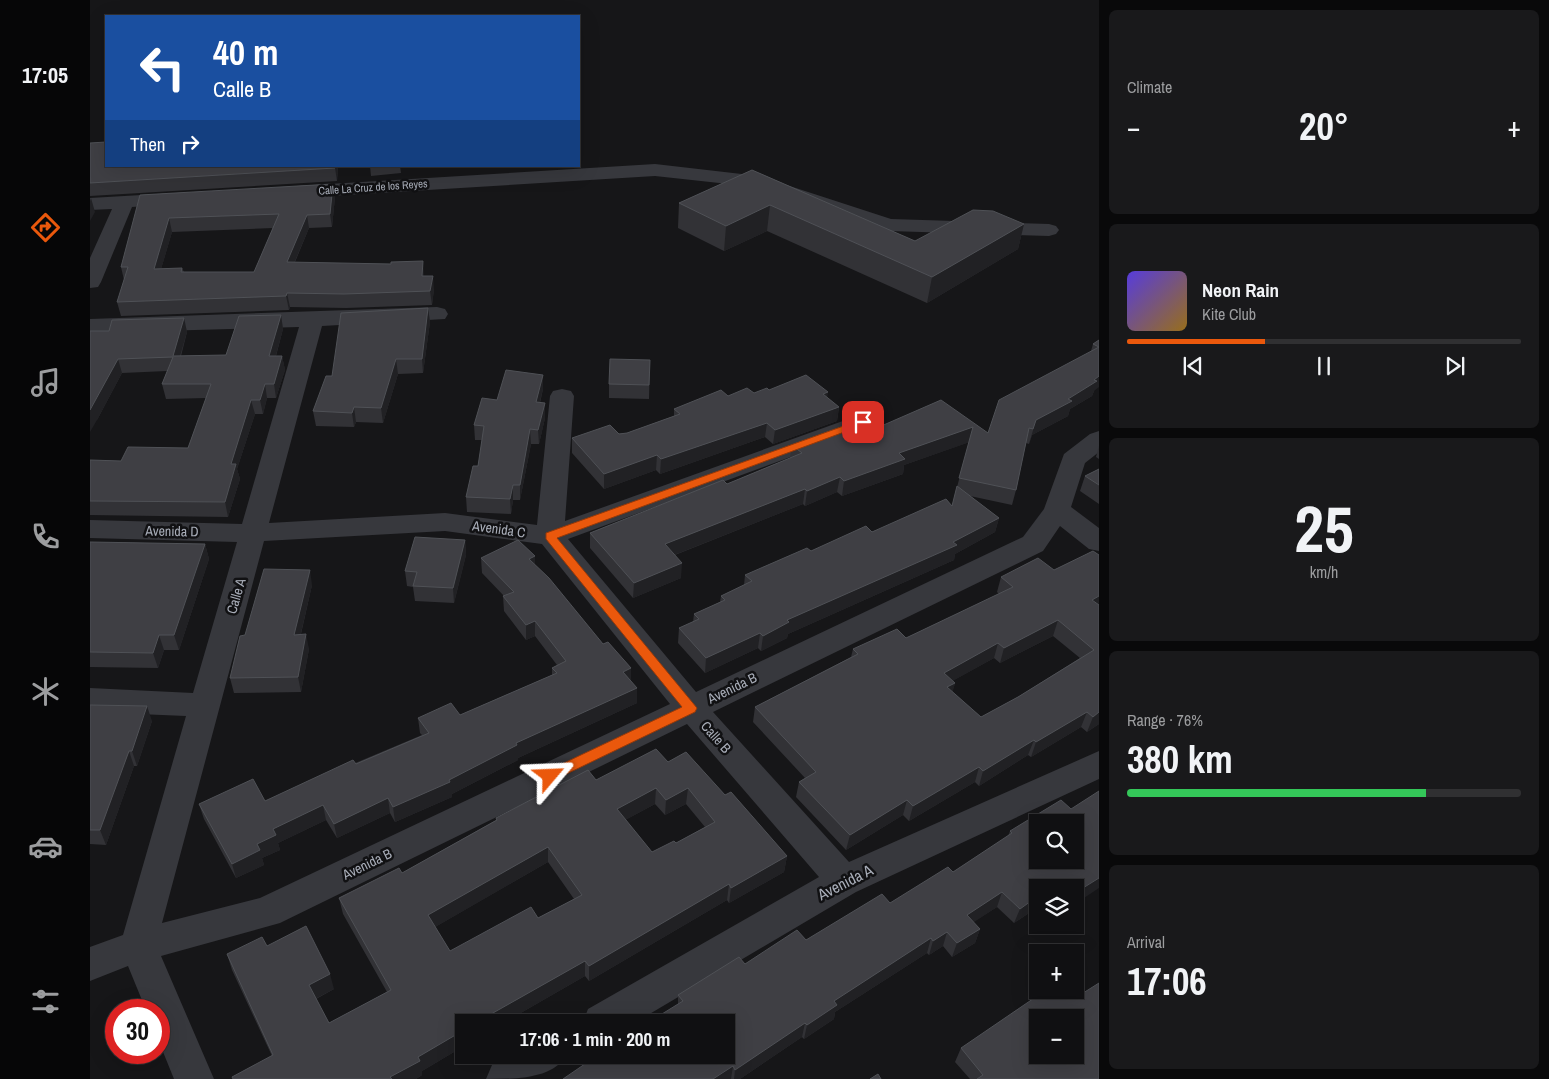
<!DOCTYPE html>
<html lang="en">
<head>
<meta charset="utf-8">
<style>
  :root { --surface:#101012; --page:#19191b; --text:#f1f3f6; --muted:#9c9d9f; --line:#303032; --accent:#ea580c }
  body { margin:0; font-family:"Archivo Narrow",sans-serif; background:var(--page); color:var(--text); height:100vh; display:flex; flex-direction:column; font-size:19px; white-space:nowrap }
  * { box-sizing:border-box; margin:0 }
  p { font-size:16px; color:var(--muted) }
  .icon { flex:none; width:28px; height:28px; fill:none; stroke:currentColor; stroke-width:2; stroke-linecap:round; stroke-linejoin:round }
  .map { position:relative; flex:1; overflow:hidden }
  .sheet { display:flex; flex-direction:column; gap:10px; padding:10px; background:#09090a; width:450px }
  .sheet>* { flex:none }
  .top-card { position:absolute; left:15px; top:15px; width:475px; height:152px; border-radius:0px; box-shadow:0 5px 20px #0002,0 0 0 1px var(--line); background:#1a4fa0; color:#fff; overflow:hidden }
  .tools { position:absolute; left:939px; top:814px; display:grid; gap:10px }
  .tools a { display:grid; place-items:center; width:55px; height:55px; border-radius:0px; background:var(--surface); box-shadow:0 5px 20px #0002,0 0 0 1px var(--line); font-size:25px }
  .speed { position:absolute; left:15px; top:999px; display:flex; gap:10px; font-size:25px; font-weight:700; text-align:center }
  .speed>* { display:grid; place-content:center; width:65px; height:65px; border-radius:50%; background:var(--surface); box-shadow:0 5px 20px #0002,0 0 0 1px var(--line); line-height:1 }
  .speed .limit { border:8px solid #d22; background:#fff; color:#111 }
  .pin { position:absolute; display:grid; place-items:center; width:42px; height:42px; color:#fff; margin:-21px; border-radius:10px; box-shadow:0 2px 8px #0006 }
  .me { position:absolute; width:55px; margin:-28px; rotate:64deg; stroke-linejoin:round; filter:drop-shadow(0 0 4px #0008) }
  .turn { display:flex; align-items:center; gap:18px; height:105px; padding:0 25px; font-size:22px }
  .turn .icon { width:65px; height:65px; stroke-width:2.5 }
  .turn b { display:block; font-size:35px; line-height:42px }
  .then { display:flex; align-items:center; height:48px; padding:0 25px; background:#0003; gap:10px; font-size:19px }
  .big { font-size:38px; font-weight:700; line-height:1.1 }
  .sheet .widget { flex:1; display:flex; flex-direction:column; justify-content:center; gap:8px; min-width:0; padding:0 18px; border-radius:8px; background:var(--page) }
  .sheet .dial { align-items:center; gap:0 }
  .dial b { font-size:65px; line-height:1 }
  .song { display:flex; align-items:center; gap:15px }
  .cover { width:60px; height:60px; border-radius:8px; background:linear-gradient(135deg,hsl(250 70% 55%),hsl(40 70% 35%)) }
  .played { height:5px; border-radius:2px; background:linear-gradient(90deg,var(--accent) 35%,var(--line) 35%) }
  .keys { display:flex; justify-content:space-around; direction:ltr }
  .heat { display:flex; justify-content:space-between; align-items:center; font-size:28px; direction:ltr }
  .charge { height:8px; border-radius:4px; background:linear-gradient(90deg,#34c759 76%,var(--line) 0) }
  .trip { position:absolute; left:365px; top:1014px; width:280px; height:50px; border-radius:0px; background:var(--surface); box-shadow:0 5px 20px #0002,0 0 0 1px var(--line); font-weight:700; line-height:50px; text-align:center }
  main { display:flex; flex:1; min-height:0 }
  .dock { display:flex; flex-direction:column; width:90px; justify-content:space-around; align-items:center; background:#060607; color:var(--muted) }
  .dock .icon { width:35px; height:35px }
  .dock .selected { color:var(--accent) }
  .dock b { font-size:22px; color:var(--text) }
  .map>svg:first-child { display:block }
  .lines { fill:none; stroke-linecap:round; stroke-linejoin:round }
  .minor { fill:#37383d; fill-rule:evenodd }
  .wall { fill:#323236; fill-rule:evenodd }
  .shaded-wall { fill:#212124 }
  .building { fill:#3f3f44; stroke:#4f5156; fill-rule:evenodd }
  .route { fill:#ea580c; stroke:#983908 }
  .labels { text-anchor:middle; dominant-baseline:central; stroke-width:5; stroke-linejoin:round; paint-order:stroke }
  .far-street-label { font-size:11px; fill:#a8adb8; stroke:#111113 }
  .street-label { font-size:14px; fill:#a8adb8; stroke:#111113 }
  .near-street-label { font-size:16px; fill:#a8adb8; stroke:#111113 }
</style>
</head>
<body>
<main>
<nav class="dock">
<b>17:05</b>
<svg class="icon selected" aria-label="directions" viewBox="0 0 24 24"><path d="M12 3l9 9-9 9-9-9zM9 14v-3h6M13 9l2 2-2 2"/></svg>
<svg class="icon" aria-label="music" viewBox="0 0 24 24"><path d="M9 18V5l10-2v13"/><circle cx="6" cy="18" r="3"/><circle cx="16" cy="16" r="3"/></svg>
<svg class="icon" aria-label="phone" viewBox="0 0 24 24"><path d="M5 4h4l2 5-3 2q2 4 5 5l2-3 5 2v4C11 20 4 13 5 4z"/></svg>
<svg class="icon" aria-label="climate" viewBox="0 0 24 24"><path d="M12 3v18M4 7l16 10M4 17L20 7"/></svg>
<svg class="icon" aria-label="car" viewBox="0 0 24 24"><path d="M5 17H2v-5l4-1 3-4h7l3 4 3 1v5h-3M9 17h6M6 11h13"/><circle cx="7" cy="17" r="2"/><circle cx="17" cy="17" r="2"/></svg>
<svg class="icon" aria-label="filters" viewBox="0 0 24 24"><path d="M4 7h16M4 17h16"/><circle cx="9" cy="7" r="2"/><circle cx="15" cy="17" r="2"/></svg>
</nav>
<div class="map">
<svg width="1009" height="1079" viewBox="0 0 1009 1079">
  <rect width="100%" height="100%" fill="#161618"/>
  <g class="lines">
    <path class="minor" d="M565,164L669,176L801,219L959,224L966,226L969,230L966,234L959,236L799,231L666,187L565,176L206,198L199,196L196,192L199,188L206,186Z
      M86,193L93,195L96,199L93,203L42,207L11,282L8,287L0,288V258L22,209L0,210V198Z
      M347,307L355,309L358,314L355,319L232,326L179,523L355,513L447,525L460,396L463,391L472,389L481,391L484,396L475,521L764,417L773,415L782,417L785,422L782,427L478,539L606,692L933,537L954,509L974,454L1000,434L1009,431V452L995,463L981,507L1009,528V551L999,549L970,526L953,551L623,712L759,862L1009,751V779L766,892L546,1022H493L498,1009L729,877L597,724L190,923L71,956L124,1079H84L69,1042V1010H56L38,966L0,981V947L33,935L96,716L0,712V688L103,693L147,542L0,538V520L152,524L209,327L0,333V319ZM355,531L452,544L580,704L170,898L72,923L174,541Z
      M420,1055H477C462,1079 427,1079 396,1079L402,1065Z"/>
  </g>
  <path class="wall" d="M0,145L16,166H248L247,181L0,196Z
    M491,149V162H489V150Z
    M280,166H310L311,173L281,176Z
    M662,170L825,241L934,224L928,249L837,303L677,231L634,251L588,228L589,203Z
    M50,195L245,197L242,227L219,228L205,262L334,276L344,289L342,305L256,308L200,307L199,310L31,316L27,302L34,280L31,267ZM183,228L164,272H94L92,268L71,269L82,232Z
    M338,308L340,322L333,373L308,374L293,423L266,422L264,427L226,426L223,411L242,376Z
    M191,315L193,329L186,356H192L195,370L186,398H177L173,414H165L147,469L150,479L138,517L0,515V460L31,461L98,448L116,398L76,399L72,384L77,371L32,373L7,420L19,331L94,318L97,332L91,356L136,355Z
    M1009,340L1004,391L1002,396L980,409L978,416L942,435L939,444L936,443L926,490L922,505L880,496L909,518L905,532L865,554L864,560L698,634L697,638L671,651L668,648L615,673L588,643L589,628L603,622L604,614L630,602L631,596L654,585L655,575L721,551L862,506L879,442L814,465L813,474L752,496L747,492L715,506L713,504L585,555L591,578L543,598L500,548V533L637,484L700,458L702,445L775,426L898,433L1001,351L1003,344Z
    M560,360L559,399L519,398V384Z
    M453,375V389L450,403L455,418L449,444H441L430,500H423L421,514L377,512L376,497L388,466L392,440H385L384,425L407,400Z
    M679,390L737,398L749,407L747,421L683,444L675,437L570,474L566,470L514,489L482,453V438L537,433L584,416V409L638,396L664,393Z
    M1009,446V459L1006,457Z
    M1009,469V504L990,491L995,476Z
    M375,540L376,555L364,603L325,601L323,587L317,586L315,571Z
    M0,542L115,544L119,559L89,650H74L68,668L0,667Z
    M1003,551L1009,724L997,732L991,727L941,757L938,755L889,786L885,782L819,821L813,815L756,850L706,797L709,782L715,778L663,722L665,707L761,657L763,649L816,638L909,594L907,592L911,577L964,570ZM963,636L990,658L928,697L891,717L862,692L865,683L862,681L904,658L910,663Z
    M445,556V565L541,681L547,703L428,758V760L362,794V797L305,822L300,813L247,838L236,820L188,843L190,850L172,858L174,865L146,878L114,819L109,804L175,801L332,735L330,733L328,718L370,715L462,675V668L467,665L445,636L436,640L414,611L413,596H414L392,573L391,558Z
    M222,585L211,634L219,649L211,692L144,693L140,678L155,635Z
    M0,705L62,721L47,766H44L16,845L0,844Z
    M578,762L635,795L697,856L694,872L639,903L637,900L499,981L495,976L415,1022H374V1046L332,1071V1075L326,1079H143L182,1056L142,970L137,954L177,946L244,989L226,999L239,1023L297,992L253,914L249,898L312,873L406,820V818L506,780ZM565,804L575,815L596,804L615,827L586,843L562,852L535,820ZM458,862L484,899L448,918L360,951L345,927Z
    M920,831L985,888H948V907L924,923L907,907L883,922L890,929L885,943L862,957L853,946L839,955L837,953L745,1012L744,1019L714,1039L712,1037L650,1079H473L588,1005V995L655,964L716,940L800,903L863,872L918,836Z
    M990,995L1009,1079H880L865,1062L871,1048Z"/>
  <path class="shaded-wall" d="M245,166H248L247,181L245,168Z
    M243,184L245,197L242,227L240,214Z
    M1,198L5,212L0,221V201Z
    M680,205L677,231L634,251L636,226Z
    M217,215L219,228L199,275L197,262Z
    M79,218L82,232L67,283L64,269Z
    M934,224L928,249L837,303L842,277Z
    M333,261L334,275L333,290L332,276Z
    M343,276L344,289L342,305L340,291Z
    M197,293L200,307L199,310L196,296Z
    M338,308L340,322L333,373L332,359Z
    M191,315L193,329L182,370L179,356Z
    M94,318L97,332L86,370L83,356Z
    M192,356L195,370L186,398L184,384Z
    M28,359L32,373L7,420L0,432V410Z
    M306,359L308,374L293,423L291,408Z
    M453,375V389L446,417V402Z
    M1009,376V387L1004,391L1002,396L980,409L978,416L942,435L939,444L946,420Z
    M175,384L177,398L173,414L170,400Z
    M738,392L736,406L733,394Z
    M161,400L165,414L147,469L150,479L138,517L135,502L141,464Z
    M455,403V418L449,444L448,430Z
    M264,407L266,422L264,427L262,413Z
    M749,407L747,421L683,444L685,430Z
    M677,423L675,437L570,474L571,459Z
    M883,427L880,442L814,465L813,474L752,496L754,481L809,453Z
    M440,429L441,444L430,500V485Z
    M567,455L566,470L514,489V474Z
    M750,477L747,492L715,506L717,491Z
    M423,485V500L421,514L420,499Z
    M715,489L713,504L574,559L575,544Z
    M909,518L905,532L865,554L864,560L698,634L697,638L671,651L673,636L697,620L863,542Z
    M375,540L376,555L364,603L363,588Z
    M115,544L119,559L89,650L84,635Z
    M445,556V571L439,559Z
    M592,563L591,578L543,598L544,583Z
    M220,570L222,585L207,650L204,635Z
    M1009,596V608L1002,600Z
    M968,620L963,636L910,663L914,648Z
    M445,621V636L436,640V625Z
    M670,633L668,648L615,673L616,658Z
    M216,634L219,649L211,692L208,677Z
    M69,635L74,650L68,668L63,653Z
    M908,643L904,658L850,688L854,673Z
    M541,668V683L533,672Z
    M865,683L861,698L857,687Z
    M547,688V703L428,758V760L362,794V797L305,822L303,807L359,780L426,743Z
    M57,706L62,721L47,766L42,751Z
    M997,712L991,727L941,757L946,742Z
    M1009,712V724L997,732L1003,717Z
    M944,740L938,755L889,786L893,771Z
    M39,751L44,766L16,845L10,830Z
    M889,767L885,782L819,821L823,806Z
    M566,788L565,804L526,825L527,809Z
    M598,788L596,804L575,815L576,800Z
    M298,798L300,813L247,838L244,824Z
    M817,800L813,815L756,850L760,835Z
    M233,805L236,820L188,843L190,850L172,858L174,865L146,878L142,864L167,844L183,829Z
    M458,847V862L340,930L338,915Z
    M697,856L694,872L639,903L641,888Z
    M1009,878V888L985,904V893Z
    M970,881L967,888H960Z
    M639,884L637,900L499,981V966Z
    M912,892L907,907L872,930L877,915Z
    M948,896V907L924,923L930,909Z
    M890,929L885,943L862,957L867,943Z
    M857,932L853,946L839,955L843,941Z
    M841,938L837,953L745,1012L744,1019L714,1039L717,1025L744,1001Z
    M495,961V976L415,1022H387Z
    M240,974L244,989L223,1000L219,985Z
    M715,1023L712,1037L650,1079H644L645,1070Z
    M374,1030V1046L332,1071V1075L326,1079H301L300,1077L328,1057Z
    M643,1066L641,1079H623Z"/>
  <path class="building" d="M16,142V166H245V168L0,183V143Z
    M662,170L825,241L883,210L903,211L934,224L842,277L680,205L636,226L589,203Z
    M243,184L240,214L217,215L197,262L301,264V262L333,261L332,276H343L340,291L254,294L197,293L196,296L27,302L38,267H31L50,195ZM189,214L164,272H91L92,268L64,269L79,218Z
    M338,308L332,359H306L291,408L264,407L262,413L223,411L236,376H242L251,313Z
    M191,315L179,356H192L184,384H175L170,400H161L141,464H146L135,502L0,501V460L31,461L38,447L98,448L121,384H72L83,357L28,359L0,410V331H19L22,320L94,318L83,356L136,355L149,316Z
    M1009,340V347L1003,344Z
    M1009,347V376L1004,380L1007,381L978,399L982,401L946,420L943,429L939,428L926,490L869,478L883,427L809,453L815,459L754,481L750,477L717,491L715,489L575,544L592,563L544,583L500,533L633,480L637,484L712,453L702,445L768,421L775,426L785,423L789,427L851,400L898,433L909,400Z
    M520,359L560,360L559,385L519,384Z
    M416,370L453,375L446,402L455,403L448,430L440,429L430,485H423L420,499L376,497L383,466H388L394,426L384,425L392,398L407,400Z
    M716,375L738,392L733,394L749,407L685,430L677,423L571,459L567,455L514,474L482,438L520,425L529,434L537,433L590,414L584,409L631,390L638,396L657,388L664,393L677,388L679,390Z
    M1009,469V485L995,476Z
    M867,486L909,518L863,542L867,545L697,620L699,622L673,636L670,633L616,658L589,628L609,619L604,614L635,600L631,596L662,581L655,575L717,548L721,551L776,526L782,532L856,499L862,506Z
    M325,537L375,540L363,588L323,586L327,572L315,571Z
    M428,540L445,556L439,559L459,578L513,644L518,642L541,668L533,672L547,688L426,743L427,745L359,780L360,782L303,807L298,798L244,824L233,805L183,829L186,835L167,844L170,850L142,864L109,804L163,779L175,801L263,760L266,764L339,733L328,718L361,703L370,715L467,673L462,668L476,661L445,621L436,625L413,596L424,592L391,558Z
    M0,542L115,544L84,635H69L63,653L0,652Z
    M1003,551L1009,555V596L1002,600L1009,605V712L1003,717L997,712L946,742L944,740L893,771L889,767L823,806L817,800L760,835L709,782L726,772L665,707L768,654L763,649L807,629L816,638L923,587L911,577L948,558L964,570ZM968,620L1004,650L928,697L891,717L857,687L865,683L854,673L908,643L914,648Z
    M174,569L220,570L204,635L216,634L208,677L140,678L150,636L155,635Z
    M0,705L57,706L42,751H39L10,830H0Z
    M566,749L578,762L596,752L635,795L641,792L697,856L641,888L639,884L499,966L495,961L387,1022H374V1030L328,1057L330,1061L300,1077L302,1079H143L142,1077L183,1055L137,954L172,937L177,946L216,926L240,974L219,985L239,1023L301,990L249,898L309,868L312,873L407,820L406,818L498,770L506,780ZM566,788L576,800L598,788L625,822L586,843L584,841L562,852L527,809ZM458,847L492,895L448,918L441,907L360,951L338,915Z
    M1009,791V878L985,893V888H977L970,881L960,888H948V896L930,909L912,892L877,915L890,929L867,943L857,932L843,941L841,938L744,1001L747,1005L717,1025L715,1023L645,1070L643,1066L623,1079H473L508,1055H636V1022H559L593,1001L588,995L649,957L655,964L707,930L716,940L792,894L800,903L858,867L863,872L922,833L920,831L971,800L981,809ZM948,822H985V860H948Z
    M1009,983V1079H887L893,1075L871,1048L956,990H985L990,995ZM948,1018H985V1055H948Z
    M788,1074L791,1079H780Z"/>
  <path class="route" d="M773,419L778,422L776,424L467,538L607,708L605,712L464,780H455L453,776L455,772L592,707L456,539V533Z"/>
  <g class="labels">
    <g class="far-street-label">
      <text transform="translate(283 187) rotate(-4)">Calle La Cruz de los Reyes</text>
    </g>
    <g class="street-label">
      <text transform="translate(409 529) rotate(8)">Avenida C</text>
      <text transform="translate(82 531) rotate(1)">Avenida D</text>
      <text transform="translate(146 596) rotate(-74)">Calle A</text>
      <text transform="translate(642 688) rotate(-26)">Avenida B</text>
      <text transform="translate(626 737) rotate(48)">Calle B</text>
      <text transform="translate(277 864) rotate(-26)">Avenida B</text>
    </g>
    <g class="near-street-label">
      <text transform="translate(755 882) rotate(-27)">Avenida A</text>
    </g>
  </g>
</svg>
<div class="tools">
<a><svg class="icon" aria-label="search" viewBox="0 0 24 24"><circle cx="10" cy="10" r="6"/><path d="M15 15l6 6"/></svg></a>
<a><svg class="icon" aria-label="layers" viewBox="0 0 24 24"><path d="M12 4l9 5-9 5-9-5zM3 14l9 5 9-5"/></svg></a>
<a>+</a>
<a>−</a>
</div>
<div class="speed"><div class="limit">30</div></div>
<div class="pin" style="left:773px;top:422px;background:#d93025"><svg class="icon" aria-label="arrive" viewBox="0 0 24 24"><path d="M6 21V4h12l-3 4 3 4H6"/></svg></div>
<svg class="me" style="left:460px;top:776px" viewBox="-20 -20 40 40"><path d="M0-17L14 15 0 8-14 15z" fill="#ea580c" stroke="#fff" stroke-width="4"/></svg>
<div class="trip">17:06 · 1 min · 200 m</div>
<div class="top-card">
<div class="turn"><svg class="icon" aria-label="left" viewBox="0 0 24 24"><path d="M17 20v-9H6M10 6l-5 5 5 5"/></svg><div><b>40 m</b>Calle B</div></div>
<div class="then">Then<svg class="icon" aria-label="right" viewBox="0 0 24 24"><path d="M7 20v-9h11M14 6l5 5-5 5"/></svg></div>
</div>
</div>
<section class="sheet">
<div class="widget"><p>Climate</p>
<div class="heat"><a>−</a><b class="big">20°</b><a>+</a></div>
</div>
<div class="widget">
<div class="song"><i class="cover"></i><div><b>Neon Rain</b><p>Kite Club</p></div></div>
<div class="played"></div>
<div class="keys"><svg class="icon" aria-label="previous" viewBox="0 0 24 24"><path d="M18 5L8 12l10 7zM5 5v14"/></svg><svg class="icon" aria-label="pause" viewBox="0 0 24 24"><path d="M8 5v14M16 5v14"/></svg><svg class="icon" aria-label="next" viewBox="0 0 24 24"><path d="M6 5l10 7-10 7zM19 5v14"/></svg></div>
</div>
<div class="widget dial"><b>25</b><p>km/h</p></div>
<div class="widget"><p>Range · 76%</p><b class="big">380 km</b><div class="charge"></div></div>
<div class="widget"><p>Arrival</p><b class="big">17:06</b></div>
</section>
</main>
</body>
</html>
